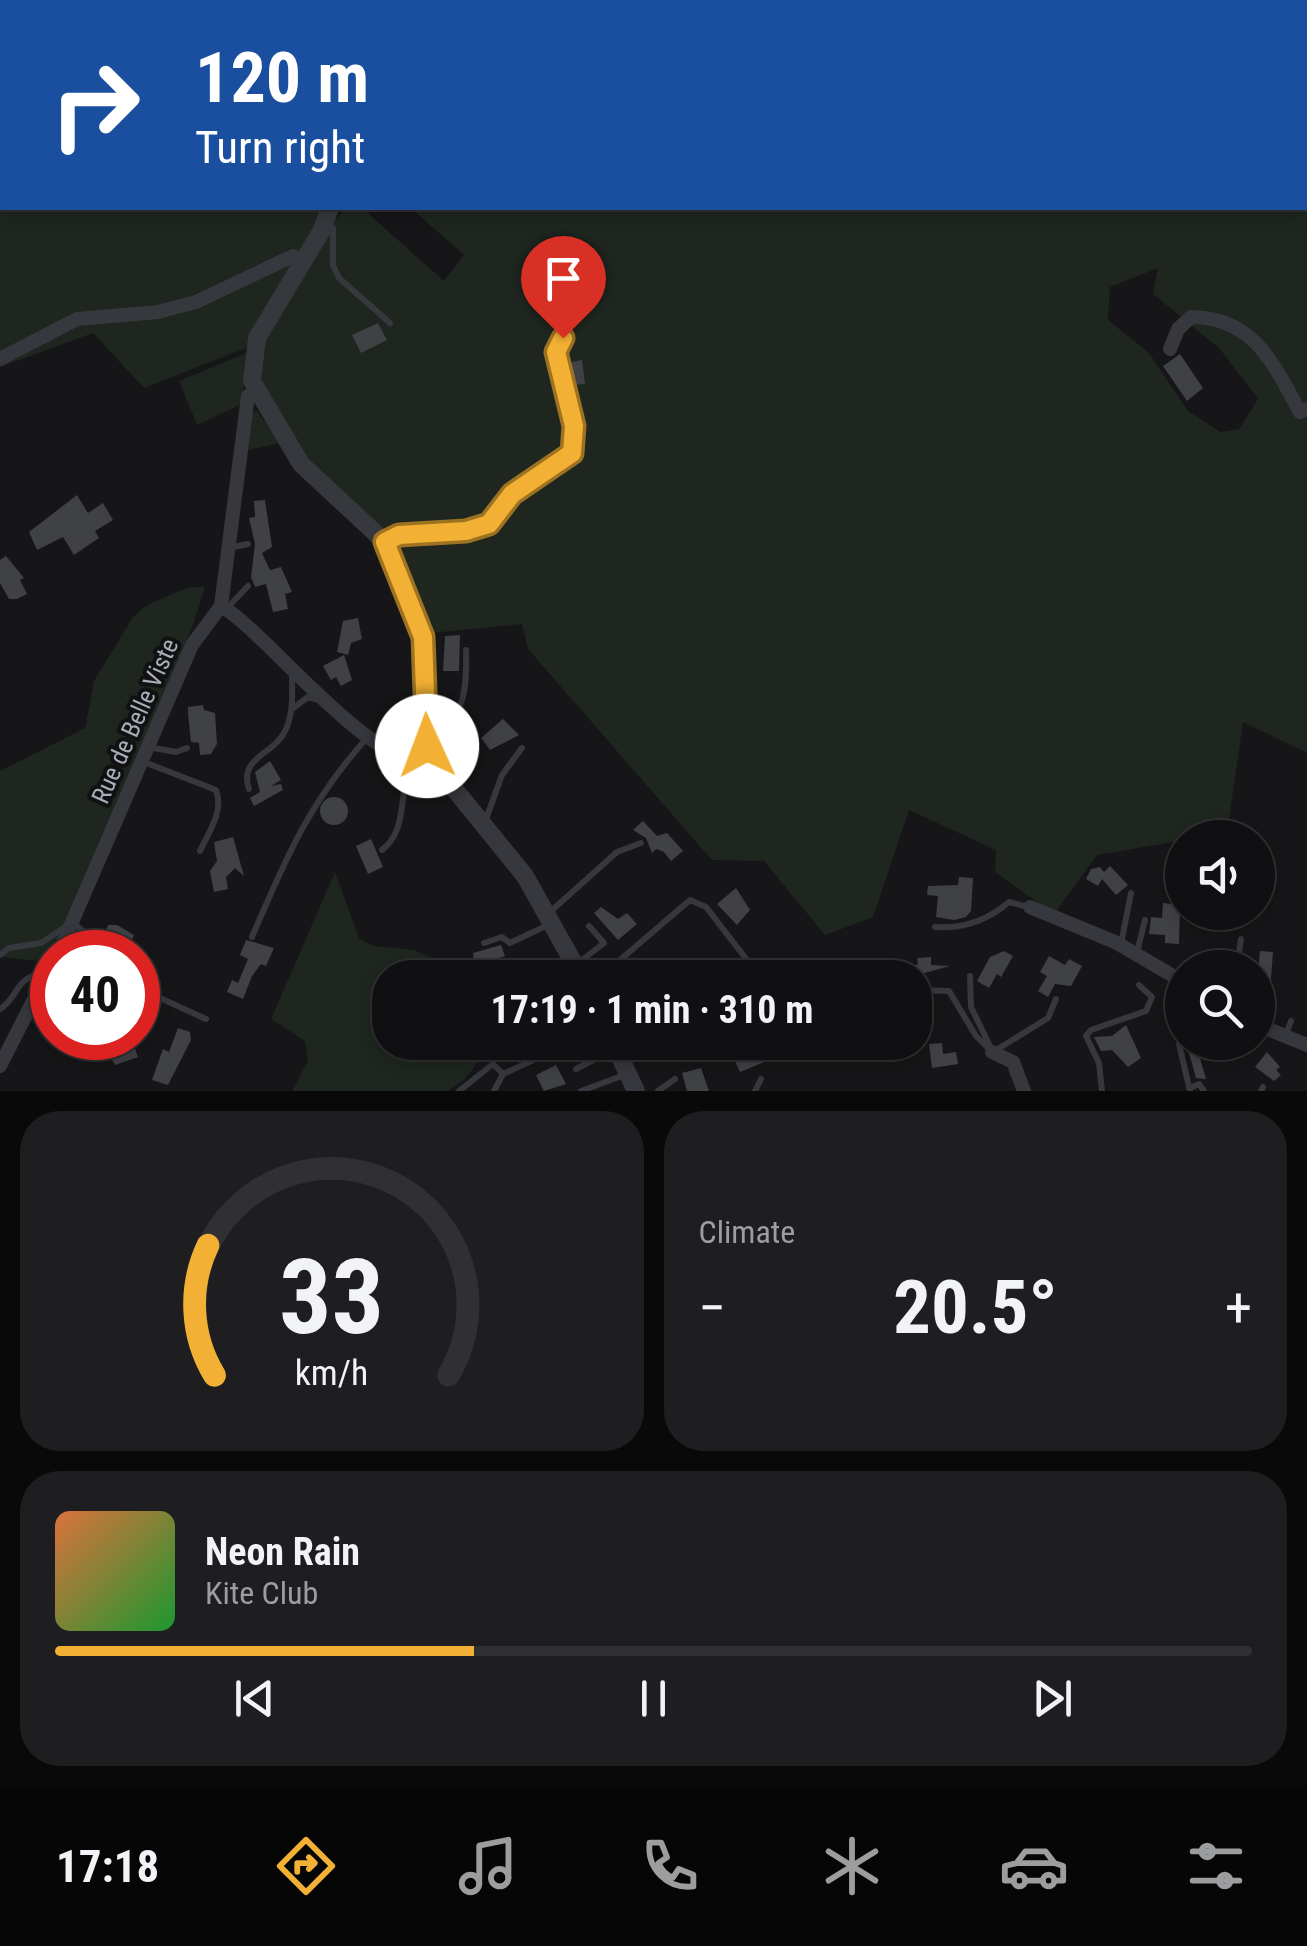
<!DOCTYPE html>
<html lang="en">
<head>
<meta charset="utf-8">
<style>
  :root { --surface:#101012; --page:#1e1e20; --text:#f1f3f6; --muted:#9c9d9f; --line:#303032; --accent:#f2b134 }
  body { margin:0; font-family:"Roboto Condensed",sans-serif; background:var(--page); color:var(--text); height:100vh; display:flex; flex-direction:column; font-size:38px; white-space:nowrap }
  * { box-sizing:border-box; margin:0 }
  p { font-size:32px; color:var(--muted) }
  .icon { flex:none; width:55px; height:55px; fill:none; stroke:currentColor; stroke-width:2; stroke-linecap:round; stroke-linejoin:round }
  .map { position:relative; height:1091px; overflow:hidden }
  .details { display:flex; flex-direction:column; gap:20px; padding:20px; background:#09090a; flex:1 }
  .details>* { flex:none }
  .hud { position:absolute; left:0px; top:0px; width:1308px; height:210px; box-shadow:0 5px 15px #0003,0 0 0 2px var(--line); background:#1a4fa0; color:#fff; overflow:hidden }
  .fabs { position:absolute; left:1165px; top:820px; display:grid; gap:20px }
  .fabs a { display:grid; place-items:center; width:110px; height:110px; border-radius:50%; background:var(--surface); box-shadow:0 5px 15px #0003,0 0 0 2px var(--line); font-size:50px }
  .speed { position:absolute; left:30px; top:930px; display:flex; gap:20px; font-size:50px; font-weight:700; text-align:center }
  .speed>* { display:grid; place-content:center; width:130px; height:130px; border-radius:50%; background:var(--surface); box-shadow:0 5px 15px #0003,0 0 0 2px var(--line); line-height:1 }
  .speed .limit { border:15px solid #d22; background:#fff; color:#111 }
  .pin { position:absolute; display:grid; place-items:center; width:85px; height:85px; color:#fff; margin:-102px -42px; border-radius:50% 50% 50% 0; rotate:-45deg; box-shadow:0 0 10px #0007 }
  .pin .icon { rotate:45deg }
  .me { position:absolute; width:110px; margin:-55px; rotate:358deg; stroke-linejoin:round; filter:drop-shadow(0 0 8px #0008) }
  .turn { display:flex; align-items:center; gap:35px; height:210px; padding:0 30px; font-size:45px }
  .turn .icon { width:130px; height:130px; stroke-width:2.5 }
  .turn b { display:block; font-size:70px; line-height:85px }
  .big { font-size:75px; font-weight:700; line-height:1.1 }
  .details .widget { flex:1; display:flex; flex-direction:column; justify-content:center; gap:15px; min-width:0; padding:0 35px; border-radius:40px; background:var(--page) }
  .details .dial { align-items:center; gap:0 }
  .dial svg { height:260px; overflow:visible; fill:none; stroke:var(--line); stroke-width:7; stroke-linecap:round; text-anchor:middle }
  .dial text { fill:var(--text); stroke:none }
  .song { display:flex; align-items:center; gap:30px }
  .cover { width:120px; height:120px; border-radius:15px; background:linear-gradient(135deg,hsl(20 70% 55%),hsl(130 70% 35%)) }
  .played { height:10px; border-radius:5px; background:linear-gradient(90deg,var(--accent) 35%,var(--line) 35%) }
  .keys { display:flex; justify-content:space-around; direction:ltr }
  .heat { display:flex; justify-content:space-between; align-items:center; font-size:55px; direction:ltr }
  .details .tiles { flex:1; display:grid; gap:20px; grid-template-columns:1fr 1fr }
  .widget:last-child { grid-column:span 2 }
  .trip { position:absolute; left:372px; top:960px; width:560px; height:100px; border-radius:40px; background:var(--surface); box-shadow:0 5px 15px #0003,0 0 0 2px var(--line); font-weight:700; line-height:100px; text-align:center }
  .dock { display:flex; height:160px; justify-content:space-around; align-items:center; background:#060607; color:var(--muted) }
  .dock .icon { width:70px; height:70px }
  .dock .selected { color:var(--accent) }
  .dock b { font-size:45px; color:var(--text) }
  .map>svg:first-child { display:block }
  .green { fill:#1e261f; fill-rule:evenodd }
  .building { fill:#404145 }
  .lines { fill:none; stroke-linecap:round; stroke-linejoin:round }
  .service { stroke:#37383d; stroke-width:6 }
  .minor { stroke:#37383d; stroke-width:14 }
  .tertiary { stroke:#37383d; stroke-width:18 }
  .route-casing { stroke:#9d7322; stroke-width:25 }
  .route { stroke:#f2b134; stroke-width:18 }
  .labels { text-anchor:middle; dominant-baseline:central; stroke-width:8; stroke-linejoin:round; paint-order:stroke }
  .street-label { font-size:25px; fill:#a8adb8; stroke:#111113 }
</style>
</head>
<body>
<div class="map">
<svg width="1307" height="1091" viewBox="0 0 1307 1091">
  <rect width="100%" height="100%" fill="#161618"/>
  <path class="green" d="M0,0H292L2,2V208H325L246,348L144,388L93,333L0,367Z
    M553,0H1307V753L1243,722L1227,833L1097,855L1054,914L995,872L996,850L909,810L873,917L825,935L764,861L712,860L528,649L522,624L431,633L396,544L309,465L263,393L259,351L325,233L345,208H362L444,281L464,255L411,208H1305V2ZM1158,268L1153,294L1219,348L1258,399L1239,429L1220,432L1188,411L1149,353L1108,320L1110,287Z
    M246,353L242,404L197,425L179,381Z
    M256,410L280,443L248,450L252,414Z
    M189,587H205L192,628L47,962L0,957V771L85,728L94,681L133,617L147,605Z
    M335,872L359,938L373,946L414,950L473,977L390,978V1042L492,1043L466,1078L448,1091H292L308,1061L305,1041L271,1019Z"/>
  <path class="building" d="M378,323L387,340L361,353L352,335Z
    M1180,354L1203,388L1187,401L1163,366Z
    M582,360L585,384L571,385L567,363Z
    M77,495L88,513L103,503L113,520L95,531L99,538L74,555L63,537L37,550L29,532Z
    M265,500L272,547L262,553L270,570L281,567L292,592L285,594L288,609L273,612L266,584L255,587L251,577L255,544L249,518L255,517L254,501Z
    M6,556L24,578L20,580L27,594L17,599H9L0,583V560Z
    M358,618L362,639L351,643L348,655L337,652L343,621Z
    M460,635L459,671H443L445,636Z
    M344,655L352,680L341,686L336,677L331,680L323,666Z
    M203,705L204,710L215,713L217,744L211,754L200,755L199,743L191,742L188,713V707Z
    M503,719L519,735L490,750L481,738Z
    M270,761L281,780L271,786L281,784L283,790L254,806L250,798L260,792L255,772Z
    M320 811a14 14 0 1 1 28 0a14 14 0 1 1-28 0Z
    M643,821L657,836L667,833L683,851L671,861L664,852L656,849L652,853L646,838L633,830Z
    M233,837L244,876L235,868L226,877L228,889L214,892L210,871L217,861L214,842Z
    M371,839L383,867L368,874L356,846Z
    M1110,866L1128,885L1116,895L1102,879L1098,886L1086,879L1091,869L1100,867L1104,872Z
    M959,877L973,878L971,911L966,917L954,920L936,917L938,896L927,895L928,886L958,885Z
    M736,888L750,910L737,925L717,904Z
    M1163,903L1180,905L1179,944L1165,943V935L1149,934L1151,917L1162,918Z
    M601,907L618,919L627,913L637,924L618,940L594,913Z
    M108,925H117L134,935L126,952L102,940Z
    M246,940L274,948L266,966L261,964L252,976L243,999L227,992L232,980L238,983L248,959L240,955Z
    M501,945L505,956L475,966L473,953Z
    M1004,951L1013,956L1001,977L997,974L989,988L977,981L990,957Z
    M1260,951L1273,952L1270,991L1258,972Z
    M1049,956L1065,965L1069,959L1082,966L1071,986L1055,984L1048,997L1038,991L1047,976L1040,972Z
    M931,957V965L950,966L906,978L903,970L918,964L917,958Z
    M1126,1025L1141,1058L1128,1067L1112,1050L1101,1051L1094,1037L1112,1036Z
    M178,1028L190,1032L191,1040L168,1085L152,1080L163,1049L169,1052Z
    M100,1038H131L138,1057L115,1065Z
    M1186,1042H1212L1215,1050L1199,1055L1206,1079L1196,1078Z
    M942,1043L943,1054L956,1052L958,1064L932,1068L929,1044Z
    M760,1047L767,1061L740,1072L734,1059Z
    M1267,1052L1280,1067L1276,1070L1281,1075L1274,1081L1255,1067Z
    M556,1065L566,1084L544,1091L536,1075Z
    M701,1068L709,1091H687L682,1073Z"/>
  <g class="lines">
    <path class="service" d="M327,223L333,228V265L339,278L390,323
      M386,541L399,535L466,531L489,525L512,494L573,453L574,426L556,352L577,307
      M228,548L248,544
      M227,608L248,586
      M292,709L308,697L319,700
      M426,737C466,721 467,688 466,650
      M148,747L176,752L187,748
      M144,762L216,790C224,811 209,832 200,851
      M249,789C238,757 275,754 285,731C294,713 292,693 292,674
      M485,822L502,775L522,748
      M382,850C410,829 396,790 414,762
      M550,912L617,852L641,843
      M935,927C963,929 987,921 1009,902L1028,907
      M252,937C285,860 310,800 368,737
      M484,943L502,937L510,943L548,925
      M1121,944L1131,893
      M1137,952L1145,920
      M0,955L9,948L41,943L73,922L105,952
      M577,964L604,943L589,926
      M1237,968L1241,939
      M1253,968V965
      M970,976L971,1007L990,1046
      M599,978L690,900L706,907L761,978
      M138,988L206,1019
      M915,990L949,991L976,1036L991,1051
      M1258,999L1264,993
      M0,1009C15,1000 16,983 32,976L43,980
      M1285,1036L1291,1021
      M503,1043V1042
      M1179,1044L1190,1091
      M993,1052L1048,1018L1056,999
      M623,1060L655,1042
      M576,1069L628,1042
      M1190,1088L1199,1084L1204,1091
      M459,1091L493,1064L503,1074
      M494,1091L503,1074L573,1042
      M581,1091L627,1074
      M658,1091L675,1079
      M755,1091L761,1079
      M1102,1091L1099,1063L1086,1036L1091,1030L1146,1011L1152,997L1139,985
      M1261,1091L1263,1087"/>
    <path class="minor" d="M1170,349L1178,329L1191,317C1254,317 1274,365 1300,412L1307,409
      M0,359L77,319L158,312L196,302L293,256L302,262
      M221,606C265,630 377,777 430,759
      M1030,907L1115,942L1182,981
      M59,952L192,645L221,606L248,396L255,391
      M1258,1025L1307,1045
      M992,1052L1013,1062L1024,1091
      M0,1066L52,964"/>
    <path class="tertiary" d="M297,2V0
      M330,208L322,230L257,338L252,381L301,464L385,542L423,637L424,729L430,759L525,876L582,978
      M613,1042L636,1091"/>
  </g>
  <g class="lines">
    <g class="route-casing">
      <path id="route" d="M427,746L423,637L385,542L399,535L466,531L489,524L512,494L572,453L574,426L556,352L563,338"/>
    </g>
    <use href="#route" class="route"/>
  </g>
  <g class="labels">
    <g class="street-label">
      <text transform="translate(135 721) rotate(-66)">Rue de Belle Viste</text>
    </g>
  </g>
</svg>
<div class="fabs">
<a><svg class="icon" aria-label="sound" viewBox="0 0 24 24"><path d="M4 9h4l5-4v14l-5-4H4zM17 9q2 3 0 6"/></svg></a>
<a><svg class="icon" aria-label="search" viewBox="0 0 24 24"><circle cx="10" cy="10" r="6"/><path d="M15 15l6 6"/></svg></a>
</div>
<div class="speed"><div class="limit">40</div></div>
<div class="pin" style="left:563px;top:338px;background:#d93025"><svg class="icon" aria-label="arrive" viewBox="0 0 24 24"><path d="M6 21V4h12l-3 4 3 4H6"/></svg></div>
<svg class="me" style="left:427px;top:746px" viewBox="-20 -20 40 40"><circle r="19" fill="#fff"/><path d="M0-13L10 11 0 6-10 11z" fill="#f2b134"/></svg>
<div class="trip">17:19 · 1 min · 310 m</div>
<div class="hud">
<div class="turn"><svg class="icon" aria-label="right" viewBox="0 0 24 24"><path d="M7 20v-9h11M14 6l5 5-5 5"/></svg><div><b>120 m</b>Turn right</div></div>
</div>
</div>
<section class="details">
<div class="tiles">
<div class="widget dial"><svg viewBox="0 0 100 80">
<path d="M14 69A42 42 0 1 1 86 69"/>
<path d="M14 69A42 42 0 0 1 12 29" stroke="#f2b134"/>
<text x="50" y="56" font-size="32" font-weight="700">33</text>
<text x="50" y="72" font-size="11">km/h</text>
</svg></div>
<div class="widget"><p>Climate</p>
<div class="heat"><a>−</a><b class="big">20.5°</b><a>+</a></div>
</div>
<div class="widget">
<div class="song"><i class="cover"></i><div><b>Neon Rain</b><p>Kite Club</p></div></div>
<div class="played"></div>
<div class="keys"><svg class="icon" aria-label="previous" viewBox="0 0 24 24"><path d="M18 5L8 12l10 7zM5 5v14"/></svg><svg class="icon" aria-label="pause" viewBox="0 0 24 24"><path d="M8 5v14M16 5v14"/></svg><svg class="icon" aria-label="next" viewBox="0 0 24 24"><path d="M6 5l10 7-10 7zM19 5v14"/></svg></div>
</div>
</div>
</section>
<nav class="dock">
<b>17:18</b>
<svg class="icon selected" aria-label="directions" viewBox="0 0 24 24"><path d="M12 3l9 9-9 9-9-9zM9 14v-3h6M13 9l2 2-2 2"/></svg>
<svg class="icon" aria-label="music" viewBox="0 0 24 24"><path d="M9 18V5l10-2v13"/><circle cx="6" cy="18" r="3"/><circle cx="16" cy="16" r="3"/></svg>
<svg class="icon" aria-label="phone" viewBox="0 0 24 24"><path d="M5 4h4l2 5-3 2q2 4 5 5l2-3 5 2v4C11 20 4 13 5 4z"/></svg>
<svg class="icon" aria-label="climate" viewBox="0 0 24 24"><path d="M12 3v18M4 7l16 10M4 17L20 7"/></svg>
<svg class="icon" aria-label="car" viewBox="0 0 24 24"><path d="M5 17H2v-5l4-1 3-4h7l3 4 3 1v5h-3M9 17h6M6 11h13"/><circle cx="7" cy="17" r="2"/><circle cx="17" cy="17" r="2"/></svg>
<svg class="icon" aria-label="filters" viewBox="0 0 24 24"><path d="M4 7h16M4 17h16"/><circle cx="9" cy="7" r="2"/><circle cx="15" cy="17" r="2"/></svg>
</nav>
</body>
</html>
